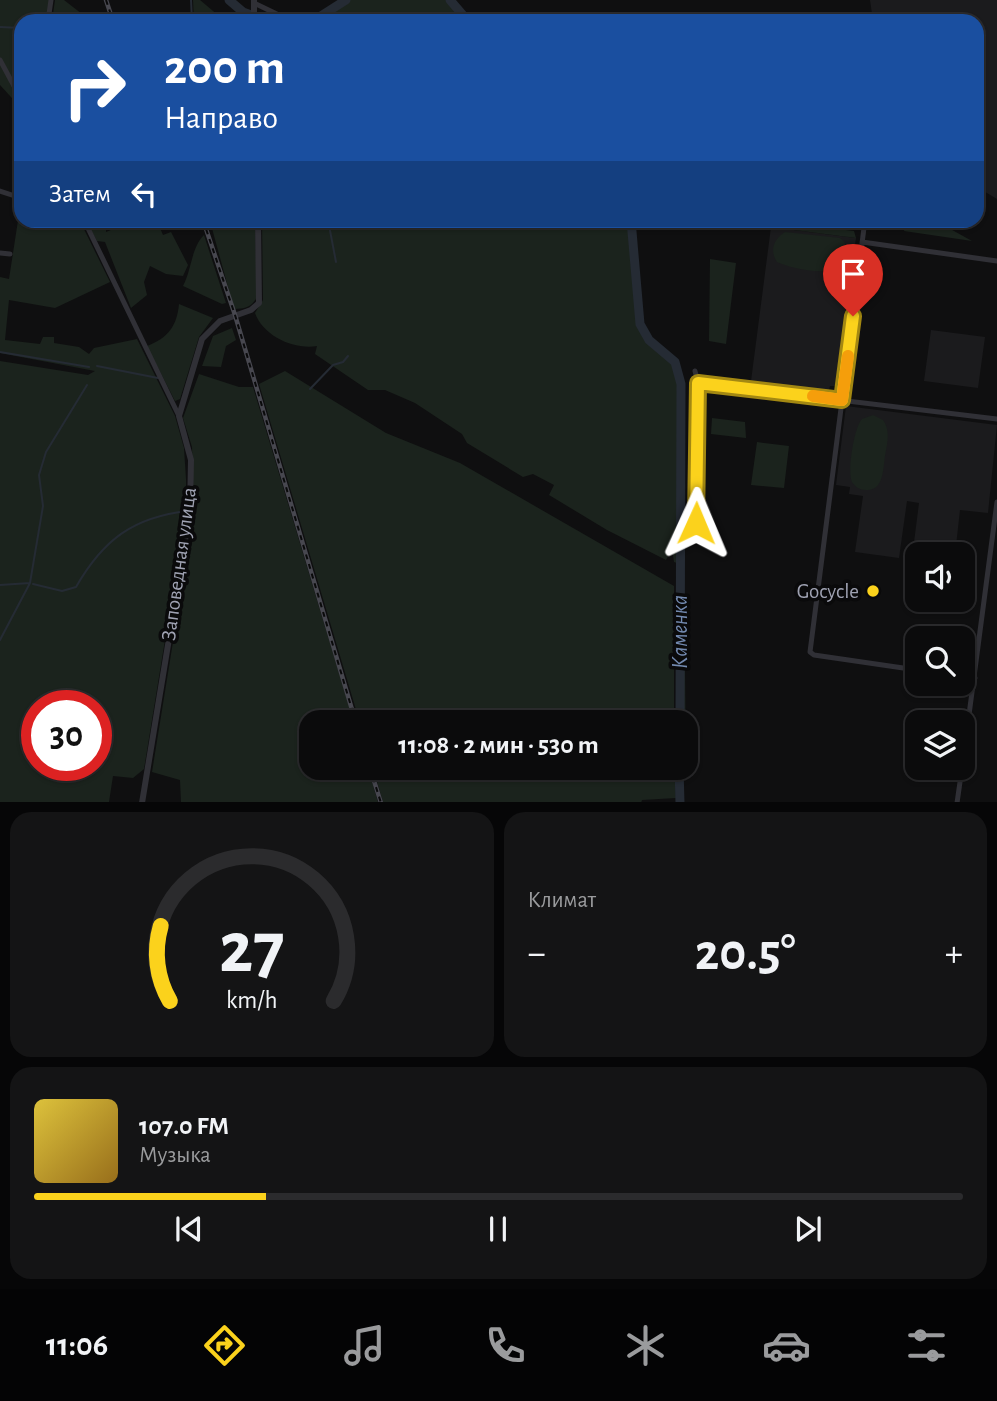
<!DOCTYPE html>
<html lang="ru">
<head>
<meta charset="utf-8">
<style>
  :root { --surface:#0b0b0c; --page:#141415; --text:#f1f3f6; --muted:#9a9b9d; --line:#2b2b2d; --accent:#fbd21c }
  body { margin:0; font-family:"Alegreya Sans",sans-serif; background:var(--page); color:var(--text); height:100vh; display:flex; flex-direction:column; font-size:26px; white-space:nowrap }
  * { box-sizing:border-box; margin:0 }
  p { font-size:23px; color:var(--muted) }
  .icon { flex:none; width:38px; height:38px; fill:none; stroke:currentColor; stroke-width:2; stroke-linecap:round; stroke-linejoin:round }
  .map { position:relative; height:802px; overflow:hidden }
  .details { display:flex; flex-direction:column; gap:10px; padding:10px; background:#060607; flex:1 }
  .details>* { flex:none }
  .top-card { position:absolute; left:14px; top:14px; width:970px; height:214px; border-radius:21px; box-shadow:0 2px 5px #0004,0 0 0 2px var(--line); background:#1a4fa0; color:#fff; overflow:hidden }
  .buttons { position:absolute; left:905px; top:542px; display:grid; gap:14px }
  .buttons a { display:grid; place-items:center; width:70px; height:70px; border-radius:14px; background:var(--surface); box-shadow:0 2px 5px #0004,0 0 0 2px var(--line); font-size:35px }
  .speed { position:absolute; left:21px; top:690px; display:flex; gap:14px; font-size:35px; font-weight:700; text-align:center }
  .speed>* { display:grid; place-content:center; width:91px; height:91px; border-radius:50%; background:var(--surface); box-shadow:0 2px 5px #0004,0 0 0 2px var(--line); line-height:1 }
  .speed .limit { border:10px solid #d22; background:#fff; color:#111 }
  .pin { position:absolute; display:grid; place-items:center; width:60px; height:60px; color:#fff; margin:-72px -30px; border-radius:50% 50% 50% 0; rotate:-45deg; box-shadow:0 0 7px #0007 }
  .pin .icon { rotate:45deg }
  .me { position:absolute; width:77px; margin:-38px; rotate:1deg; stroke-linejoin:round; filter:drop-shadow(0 0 5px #0008) }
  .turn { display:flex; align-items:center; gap:24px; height:147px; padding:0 35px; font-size:32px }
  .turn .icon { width:91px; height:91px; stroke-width:2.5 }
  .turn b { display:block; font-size:49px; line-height:60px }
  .then { display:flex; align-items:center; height:66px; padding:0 35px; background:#0003; gap:14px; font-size:26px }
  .big { font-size:52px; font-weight:700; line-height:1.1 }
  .details .card { flex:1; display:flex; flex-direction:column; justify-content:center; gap:10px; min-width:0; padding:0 24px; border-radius:21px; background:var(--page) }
  .details .dial { align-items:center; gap:0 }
  .dial svg { height:182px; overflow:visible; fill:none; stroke:var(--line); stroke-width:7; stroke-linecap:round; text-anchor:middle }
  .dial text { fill:var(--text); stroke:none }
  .song { display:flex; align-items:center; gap:21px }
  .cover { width:84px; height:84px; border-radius:10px; background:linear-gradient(135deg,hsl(50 70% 55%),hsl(40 70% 35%)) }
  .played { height:7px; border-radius:4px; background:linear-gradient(90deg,var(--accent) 25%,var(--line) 25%) }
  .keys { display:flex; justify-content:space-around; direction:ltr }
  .heat { display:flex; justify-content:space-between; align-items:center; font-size:38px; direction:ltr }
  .details .tiles { flex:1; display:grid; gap:10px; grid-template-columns:1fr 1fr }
  .card:last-child { grid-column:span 2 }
  .trip { position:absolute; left:299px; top:710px; width:399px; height:70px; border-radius:21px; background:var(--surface); box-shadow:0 2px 5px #0004,0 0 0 2px var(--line); font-weight:700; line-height:70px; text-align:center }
  .tab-bar { display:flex; height:112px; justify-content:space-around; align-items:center; background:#040405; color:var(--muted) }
  .tab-bar .icon { width:49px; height:49px }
  .tab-bar .current { color:var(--accent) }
  .tab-bar b { font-size:32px; color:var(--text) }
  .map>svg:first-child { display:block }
  .built { fill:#1b1b1d }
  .green { fill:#1b231d; fill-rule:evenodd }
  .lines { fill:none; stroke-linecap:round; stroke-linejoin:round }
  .stream { stroke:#252b34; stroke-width:2 }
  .river { stroke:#252b34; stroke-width:9 }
  .minor { stroke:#303036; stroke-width:5 }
  .tertiary { stroke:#303036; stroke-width:6 }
  .rail-casing { stroke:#47474f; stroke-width:4.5 }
  .rail { stroke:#0a0a0b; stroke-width:2; stroke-dasharray:5; stroke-linecap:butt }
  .route-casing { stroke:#a38812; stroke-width:18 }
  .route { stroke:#fbd21c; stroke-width:12 }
  .slow { stroke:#f59e0b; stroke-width:12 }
  .poi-dot { fill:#fbd21c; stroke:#0a0a0b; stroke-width:2.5 }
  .labels { text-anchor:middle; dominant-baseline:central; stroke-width:7; stroke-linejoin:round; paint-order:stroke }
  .street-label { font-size:21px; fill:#9fa2b2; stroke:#0a0a0b }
  .poi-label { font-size:21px; fill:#9fa2b2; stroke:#0a0a0b; text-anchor:end }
  .water-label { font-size:23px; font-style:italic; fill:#738ab0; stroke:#0a0a0b }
</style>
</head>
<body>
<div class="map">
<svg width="997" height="803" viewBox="0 0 997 803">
  <rect width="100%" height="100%" fill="#0f0f10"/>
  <path class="built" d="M870,0H997V199L977,187L976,21H873Z
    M771,227L856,238L835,386H830L829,390L751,381Z
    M931,330L985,337L978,388L924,381Z
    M846,406L997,425L988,513L960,510L955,555H917V559L912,558L919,503L907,501L899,558L855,552L863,496L849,494L850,487L836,485Z"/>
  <path class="green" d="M0,0H51L48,21H21V108L0,85Z
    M55,0H64L91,21H52Z
    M193,0H200L219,16L238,14L248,21H194Z
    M343,0H447L464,21H308Z
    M21,201V220L80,221L110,282L55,308L9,300L5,340L40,344L43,337H54V343L79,347L89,354L94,348L137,339L175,416L184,448L186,479V511L144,769L133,778L113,776L109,802H0V361L88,375L95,371L0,353V277L9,279ZM37,705H96V765H37Z
    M86,221H116L106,227V232L132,221H157L163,235L171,232L188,265L183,276L166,274L150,266L144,282L147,295L131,308L105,242L97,241Z
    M210,221H255L257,297C252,307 245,309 234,309Z
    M262,221H629L637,325L668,360L675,362L681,384L680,564L674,562L672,549L666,560L607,530L549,495L554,485L533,474L523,477L467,443L462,434L415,403L385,390H368L315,354L317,346C294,350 263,336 255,313L263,300Z
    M772,221L854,231L856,238L771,227Z
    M906,221H936L972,241L904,231Z
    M785,232L840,238C846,243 849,249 847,257C841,281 792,269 777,262C769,250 774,239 785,232Z
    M204,235L226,303L222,304L183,286C192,269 191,248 204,235Z
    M710,259L736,263L726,344L709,341Z
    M179,304L213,318L199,337L180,399L175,401L147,346C168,338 177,326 179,304Z
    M232,328L236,340L226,346L221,367L202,366L213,336Z
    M285,371L386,433L460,463L674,586V723H360L259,384Z
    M199,374L239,387H253L354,723H312V768H368L378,802H181L180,780L152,772L194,512L192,447L183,418Z
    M873,415L883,420C891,431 887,444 885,456C883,469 884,491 866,490C860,490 855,487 852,482C847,472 854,427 862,419Z
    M712,418L745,422L746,438L711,434Z
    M757,442L789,446L784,488L751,485Z
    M679,663L685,668L686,765V723H680Z
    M373,768H674L676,798L642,800L641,803L383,802Z"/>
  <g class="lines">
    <path class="stream" d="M191,0L192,21
      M594,16L603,21
      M0,27L21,28
      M328,220L336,262
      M0,352L89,367
      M97,366L158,378
      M310,389L333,365L343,362L348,356
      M33,584L62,591L76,587C103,540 133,517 188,511
      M0,585L30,583
      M0,640L30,583L43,506L39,475L46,452L87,385"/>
    <path class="river" d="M229,0L243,12L267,21
      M450,0L468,21
      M313,21L346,0
      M631,220L640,324L649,340L675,362L681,384L680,723
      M679,768L680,803"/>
    <path class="minor" d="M254,3L283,17
      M48,21L51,0
      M0,60L21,99
      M0,191L21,198
      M84,220L179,416
      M865,220L810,652L814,655L917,670
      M862,242L997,261
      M0,253L10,254
      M695,371L698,383L697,523
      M698,383L997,419
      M962,676L975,678
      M962,768L997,502
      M957,803L962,768"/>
    <path class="tertiary" d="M254,0V21
      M142,803L190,511L191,460L179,416L202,339L220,321L251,310L259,303L258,220"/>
    <g class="rail-casing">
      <path id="rail" d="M106,0L113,21
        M203,220L235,315L356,723
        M370,768L381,803"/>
    </g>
    <use href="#rail" class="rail"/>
  </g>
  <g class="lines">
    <g class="route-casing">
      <path id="route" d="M696,523L698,383L842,400L853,316"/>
    </g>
    <use href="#route" class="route"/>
    <path class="slow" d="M813,396L842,400L848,356"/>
  </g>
  <circle class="poi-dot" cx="873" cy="591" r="7"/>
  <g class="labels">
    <g class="street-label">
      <text transform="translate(179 564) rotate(-82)">Заповедная улица</text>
    </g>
    <g class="poi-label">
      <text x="859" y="591">Gocycle</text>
    </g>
    <g class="water-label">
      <text transform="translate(680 632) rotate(-90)">Каменка</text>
    </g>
  </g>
</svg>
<div class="buttons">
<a><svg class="icon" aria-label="sound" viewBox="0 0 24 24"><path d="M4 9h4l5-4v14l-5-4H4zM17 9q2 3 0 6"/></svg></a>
<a><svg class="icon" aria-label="search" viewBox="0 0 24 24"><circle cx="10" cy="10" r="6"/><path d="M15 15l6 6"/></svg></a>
<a><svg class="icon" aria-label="layers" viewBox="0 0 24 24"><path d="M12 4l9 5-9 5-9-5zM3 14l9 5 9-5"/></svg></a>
</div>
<div class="speed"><div class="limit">30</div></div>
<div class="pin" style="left:853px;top:316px;background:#d93025"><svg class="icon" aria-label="arrive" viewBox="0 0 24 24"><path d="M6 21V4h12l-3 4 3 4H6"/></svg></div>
<svg class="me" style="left:696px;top:523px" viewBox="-20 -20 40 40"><path d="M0-17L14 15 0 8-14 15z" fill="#fbd21c" stroke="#fff" stroke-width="4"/></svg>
<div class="trip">11:08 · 2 мин · 530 m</div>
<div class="top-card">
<div class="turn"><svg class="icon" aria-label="right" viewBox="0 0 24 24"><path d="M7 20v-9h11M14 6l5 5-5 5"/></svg><div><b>200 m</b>Направо</div></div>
<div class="then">Затем<svg class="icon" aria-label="left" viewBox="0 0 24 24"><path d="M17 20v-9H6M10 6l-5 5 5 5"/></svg></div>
</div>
</div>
<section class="details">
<div class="tiles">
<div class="card dial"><svg viewBox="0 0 100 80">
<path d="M14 69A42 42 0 1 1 86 69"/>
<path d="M14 69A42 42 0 0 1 10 36" stroke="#fbd21c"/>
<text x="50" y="56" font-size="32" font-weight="700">27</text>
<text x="50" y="72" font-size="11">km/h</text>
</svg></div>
<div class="card"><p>Климат</p>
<div class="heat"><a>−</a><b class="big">20.5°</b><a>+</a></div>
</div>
<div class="card">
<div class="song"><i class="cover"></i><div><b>107.0 FM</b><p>Музыка</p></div></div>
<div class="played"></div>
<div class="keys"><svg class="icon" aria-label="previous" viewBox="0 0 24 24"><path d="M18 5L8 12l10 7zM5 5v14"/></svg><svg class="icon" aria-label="pause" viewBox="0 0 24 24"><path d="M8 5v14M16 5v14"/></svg><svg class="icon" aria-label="next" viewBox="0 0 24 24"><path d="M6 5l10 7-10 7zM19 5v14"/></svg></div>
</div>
</div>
</section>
<nav class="tab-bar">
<b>11:06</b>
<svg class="icon current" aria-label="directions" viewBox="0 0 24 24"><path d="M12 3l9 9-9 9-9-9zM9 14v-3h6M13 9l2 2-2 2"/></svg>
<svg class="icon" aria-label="music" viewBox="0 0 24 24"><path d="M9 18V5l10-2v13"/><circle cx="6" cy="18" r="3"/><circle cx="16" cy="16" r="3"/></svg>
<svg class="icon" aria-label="phone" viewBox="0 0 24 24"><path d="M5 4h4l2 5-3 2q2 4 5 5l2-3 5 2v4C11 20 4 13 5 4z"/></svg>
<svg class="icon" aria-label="climate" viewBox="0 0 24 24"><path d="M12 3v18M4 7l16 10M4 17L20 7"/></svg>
<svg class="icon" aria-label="car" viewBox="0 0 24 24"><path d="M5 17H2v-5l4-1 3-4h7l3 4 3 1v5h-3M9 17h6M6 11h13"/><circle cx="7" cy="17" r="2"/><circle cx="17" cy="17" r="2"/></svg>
<svg class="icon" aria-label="filters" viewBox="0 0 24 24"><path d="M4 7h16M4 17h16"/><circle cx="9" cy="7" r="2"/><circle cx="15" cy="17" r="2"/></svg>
</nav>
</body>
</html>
